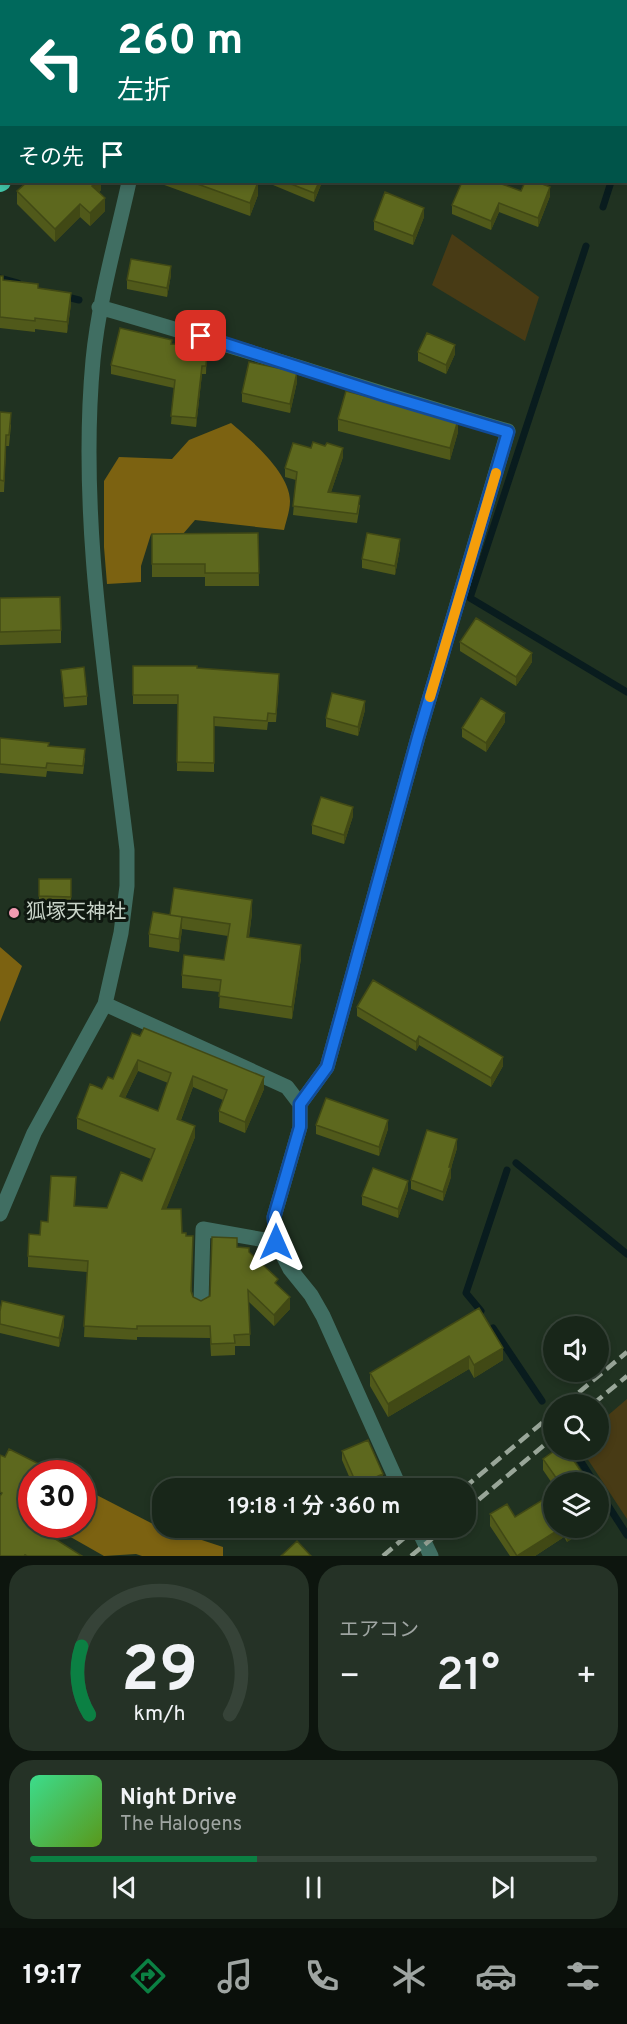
<!DOCTYPE html>
<html lang="ja">
<head>
<meta charset="utf-8">
<style>
  :root { --surface:#182619; --page:#253226; --text:#f1f3f6; --muted:#9fa5a2; --line:#364338; --accent:#0b8043 }
  body { margin:0; font-family:Overpass,"Noto Sans JP",sans-serif; background:var(--page); color:var(--text); height:100vh; display:flex; flex-direction:column; font-size:22px; white-space:nowrap }
  * { box-sizing:border-box; margin:0 }
  p { font-size:20px; color:var(--muted) }
  .icon { flex:none; width:33px; height:33px; fill:none; stroke:currentColor; stroke-width:2; stroke-linecap:round; stroke-linejoin:round }
  .map { position:relative; height:1556px; overflow:hidden }
  .sheet { display:flex; flex-direction:column; gap:9px; padding:9px; background:#0d150e; flex:1 }
  .sheet>* { flex:none }
  .guide { position:absolute; left:0px; top:0px; width:627px; height:183px; box-shadow:0 3px 9px #0003,0 0 0 2px var(--line); background:#00695c; color:#fff; overflow:hidden }
  .controls { position:absolute; left:543px; top:1316px; display:grid; gap:12px }
  .controls a { display:grid; place-items:center; width:66px; height:66px; border-radius:50%; background:var(--surface); box-shadow:0 3px 9px #0003,0 0 0 2px var(--line); font-size:30px }
  .speed { position:absolute; left:18px; top:1460px; display:flex; gap:12px; font-size:30px; font-weight:700; text-align:center }
  .speed>* { display:grid; place-content:center; width:78px; height:78px; border-radius:50%; background:var(--surface); box-shadow:0 3px 9px #0003,0 0 0 2px var(--line); line-height:1 }
  .speed .limit { border:9px solid #d22; background:#fff; color:#111 }
  .pin { position:absolute; display:grid; place-items:center; width:51px; height:51px; color:#fff; margin:-26px; border-radius:12px; box-shadow:0 3px 9px #0006 }
  .me { position:absolute; width:66px; margin:-33px; rotate:0deg; stroke-linejoin:round; filter:drop-shadow(0 0 4px #0008) }
  .turn { display:flex; align-items:center; gap:21px; height:126px; padding:0 18px; font-size:27px }
  .turn .icon { width:78px; height:78px; stroke-width:2.5 }
  .turn b { display:block; font-size:42px; line-height:51px }
  .then { display:flex; align-items:center; height:57px; padding:0 18px; background:#0003; gap:12px; font-size:22px }
  .big { font-size:45px; font-weight:600; line-height:1.1 }
  .sheet .card { flex:1; display:flex; flex-direction:column; justify-content:center; gap:9px; min-width:0; padding:0 21px; border-radius:24px; background:var(--page) }
  .sheet .dial { align-items:center; gap:0 }
  .dial svg { height:156px; overflow:visible; fill:none; stroke:var(--line); stroke-width:7; stroke-linecap:round; text-anchor:middle }
  .dial text { fill:var(--text); stroke:none }
  .song { display:flex; align-items:center; gap:18px }
  .cover { width:72px; height:72px; border-radius:9px; background:linear-gradient(135deg,hsl(150 70% 55%),hsl(90 70% 35%)) }
  .played { height:6px; border-radius:3px; background:linear-gradient(90deg,var(--accent) 40%,var(--line) 40%) }
  .keys { display:flex; justify-content:space-around; direction:ltr }
  .heat { display:flex; justify-content:space-between; align-items:center; font-size:33px; direction:ltr }
  .sheet .tiles { flex:1; display:grid; gap:9px; grid-template-columns:1fr 1fr }
  .card:last-child { grid-column:span 2 }
  .trip { position:absolute; left:152px; top:1478px; width:324px; height:60px; border-radius:24px; background:var(--surface); box-shadow:0 3px 9px #0003,0 0 0 2px var(--line); font-weight:600; line-height:60px; text-align:center }
  .menu { display:flex; height:96px; justify-content:space-around; align-items:center; background:#0a0f0a; color:var(--muted) }
  .menu .icon { width:42px; height:42px }
  .menu .selected { color:var(--accent) }
  .menu b { font-size:27px; color:var(--text) }
  .map>svg:first-child { display:block }
  .green { fill:#483b15 }
  .forest { fill:#7c6211 }
  .lines { fill:none; stroke-linecap:round; stroke-linejoin:round }
  .stream { stroke:#091c1e; stroke-width:7 }
  .minor { stroke:#406e62; stroke-width:15 }
  .highway { stroke:#42c8ab; stroke-width:18 }
  .rail { stroke:#99a699; stroke-width:4.5; stroke-dasharray:12 6; stroke-linecap:butt }
  .wall { fill:#50591a; fill-rule:evenodd }
  .shaded-wall { fill:#414915 }
  .building { fill:#5d681e; stroke:#414915; stroke-width:1.5; fill-rule:evenodd }
  .route-casing { stroke:#114b97; stroke-width:15 }
  .route { stroke:#1a73e8; stroke-width:10 }
  .slow { stroke:#f59e0b; stroke-width:10 }
  .poi-dot { fill:#f19ab1; stroke:#0f1810; stroke-width:2 }
  .labels { text-anchor:middle; dominant-baseline:central; stroke-width:6; stroke-linejoin:round; paint-order:stroke }
  .poi-label { font-size:20px; fill:#cad5ca; stroke:#0f1810; text-anchor:start }
</style>
</head>
<body>
<div class="map">
<svg width="627" height="1556" viewBox="0 0 627 1556">
  <rect width="100%" height="100%" fill="#203221"/>
  <path class="green" d="M452,234L539,297L525,341L432,285Z
    M627,1399V1519L581,1449H598L599,1423Z"/>
  <path class="forest" d="M231,423C251,440 290,473 290,501C290,511 286,521 284,530L195,520L183,534H151L141,566V582L107,584L104,547V481L119,457L172,459L189,440Z
    M0,947L22,966L0,1022Z
    M83,1488L153,1524L223,1547V1556H142L136,1554L104,1556L60,1531L63,1524H82Z"/>
  <g class="lines">
    <path class="stream" d="M626,137L627,133
      M603,207L611,182
      M586,246L470,598L627,692
      M0,278L18,283
      M63,296L79,300
      M516,1163L627,1254
      M481,1311L466,1293L507,1170
      M493,1328L542,1401
      M574,1451L594,1482
      M598,1490L627,1535"/>
    <path class="minor" d="M99,307C236,346 371,391 508,431L418,737L327,1067L300,1104
      M105,1004L287,1087L300,1104V1127L274,1217L276,1242L290,1269L311,1295L323,1316L400,1488
      M0,1214L34,1133L105,1004L121,933L127,886V850C108,690 78,520 93,360C99,299 116,241 129,182
      M201,1303L203,1229L276,1242
      M417,1527L431,1556"/>
    <path class="highway" d="M153,2L154,0
      M191,2L192,0
      M0,142L2,141
      M0,183L2,182"/>
    <path class="rail" d="M565,1404L627,1352
      M593,1404L627,1376
      M464,1488L554,1413
      M465,1511L554,1437
      M383,1556L417,1527
      M411,1556L446,1527"/>
  </g>
  <path class="wall" d="M101,182V190L99,192L105,211L90,226L80,217L55,242L17,204V191Z
    M156,182H256L258,195L250,216Z
    M273,182H322L314,202L273,185Z
    M521,191L550,196L538,227L499,212L491,230L452,214V205Z
    M424,217L413,245L374,230V221Z
    M171,275L167,297L127,289V280Z
    M0,276L3,280L38,288L71,304L67,333L35,329V332L0,328Z
    M172,344L207,346L206,374H202L196,427L171,424L174,388L111,374V365Z
    M418,352L455,354L446,374L418,361Z
    M297,382L290,413L242,402V393Z
    M0,412L11,425L9,446H6L4,492H0Z
    M338,419L458,432L450,460L338,431Z
    M311,448L343,457L331,492L360,505L357,523L293,515L296,480L285,477V468Z
    M258,533L259,586H205V577H152V534Z
    M400,548L395,575L362,568V559Z
    M0,598L61,630V643L0,645Z
    M460,642L532,662L516,686L460,651Z
    M133,666L197,668L279,683L276,722H268L267,730L214,726V772L177,771L178,704H133Z
    M61,670L87,696V705L64,707Z
    M365,710L358,736L326,727V718Z
    M505,722L486,752L462,737V728Z
    M0,738L49,746L85,758L83,774L47,771L46,777L0,773Z
    M353,816L344,844L312,834V825Z
    M39,879H71V906L39,905Z
    M252,913L249,937L301,958L292,1019L219,1008L220,992L182,988V975L224,960L228,936L182,929L179,952L149,947V934L170,915Z
    M357,1007L503,1066L491,1087L419,1045L416,1051L357,1016Z
    M132,1033L264,1089L245,1133L219,1122V1111L223,1100L193,1087L181,1120L195,1137L166,1209L182,1233L193,1297L201,1301L210,1296L237,1247L249,1252L278,1286L290,1309L274,1326L249,1302L250,1346H235V1355L211,1356L210,1338L137,1337V1340L84,1337L87,1272L28,1267V1256L48,1222L76,1189L75,1206L107,1208L142,1181L151,1159L77,1129V1118L102,1089L113,1079ZM138,1071L168,1083L158,1111L125,1098Z
    M316,1125L388,1129L379,1156L316,1134Z
    M457,1148L451,1168V1177L443,1201L411,1189V1180Z
    M408,1190L398,1218L362,1205V1196Z
    M479,1308L503,1360L474,1378L469,1369L388,1417L370,1386V1373Z
    M0,1311L64,1325L59,1347L0,1333Z
    M342,1451L383,1483L371,1488H354L342,1460Z
    M543,1459L588,1482H554V1486L543,1470Z
    M490,1514L515,1517L554,1527H589L567,1542L564,1537L535,1556H510L490,1526Z"/>
  <path class="shaded-wall" d="M97,182H101V190L92,199V186Z
    M258,182V195L250,216V203Z
    M319,182H322L314,202V193Z
    M550,187V196L538,227V218Z
    M105,198V211L90,226V213Z
    M499,203V212L491,230V221Z
    M80,204V217L55,242V229Z
    M424,208V217L413,245V236Z
    M171,266V275L167,297V288Z
    M71,293V304L67,333V322Z
    M455,345V354L446,374V365Z
    M202,366V374L196,427V418Z
    M297,372V382L290,413V404Z
    M458,420V432L450,460V448Z
    M343,448V457L328,501V492Z
    M400,539V548L395,575V566Z
    M532,653V662L516,686V677Z
    M365,701V710L358,736V727Z
    M505,713V722L486,752V743Z
    M353,807V816L344,844V835Z
    M252,900V913L247,949V937Z
    M182,917V930L179,952V939Z
    M301,945V958L292,1019V1007Z
    M419,1036V1045L416,1051V1042Z
    M503,1057V1066L491,1087V1078Z
    M138,1060V1071L120,1108V1096Z
    M193,1076V1087L177,1130V1119Z
    M264,1077V1089L245,1133V1122Z
    M388,1120V1129L379,1156V1147Z
    M195,1126V1137L162,1220V1209Z
    M457,1139V1148L451,1168V1177L443,1201V1192Z
    M408,1181V1190L398,1218V1209Z
    M290,1297V1309L274,1326V1315Z
    M64,1316V1325L59,1347V1338Z
    M503,1348V1360L474,1378V1365Z
    M469,1356V1369L388,1417V1404Z
    M383,1474V1483L371,1488H357V1485Z
    M604,1505V1516L598,1520V1509Z
    M44,1524H50L41,1543V1530Z
    M563,1527H564V1537L535,1556H518Z
    M572,1527H589L567,1542V1530Z"/>
  <path class="building" d="M20,0H47L46,2H20Z
    M438,0H456L455,2H440Z
    M27,182H97L92,186L105,198L90,213L80,204L55,229L17,191Z
    M192,182H258L250,203Z
    M286,182H319L314,193Z
    M462,182H496L521,191L525,182H537L550,187L538,218L499,203L491,221L452,205Z
    M385,192L424,208L413,236L374,221Z
    M131,259L171,266L167,288L127,280Z
    M0,276H3V280L38,284V288L71,293L67,322L35,318V321L0,317Z
    M120,328L172,340L171,344L207,346L206,366H202L196,418L171,416L175,380L111,365Z
    M427,333L455,345L446,365L418,352Z
    M249,362L297,372L290,404L242,393Z
    M346,391L458,420L450,448L338,419Z
    M0,412L11,413L9,435H6L4,481L0,480Z
    M313,442L325,446L327,443L343,448L328,492L360,496L357,514L293,506L297,472L285,468L293,443L311,448Z
    M258,533L259,573H205V564H152V534Z
    M367,533L400,539L395,566L362,559Z
    M60,597L61,630L0,632V598Z
    M476,618L532,653L516,677L460,642Z
    M133,666H197V668L279,674L276,714L268,713L267,721L214,717V763L177,762L178,695H133Z
    M84,667L87,696L64,698L61,670Z
    M332,693L365,701L358,727L326,718Z
    M481,698L505,713L486,743L462,728Z
    M0,738L49,743L48,746L85,749L83,766L47,763L46,768L0,764Z
    M321,797L353,807L344,835L312,825Z
    M39,879H71V897L39,896Z
    M174,888L252,900L247,937L301,945L292,1007L219,996L221,980L182,975L184,955L224,960L230,924L170,915Z
    M153,912L182,917L179,939L149,934Z
    M373,980L503,1057L491,1078L419,1036L416,1042L357,1007Z
    M144,1028L264,1077L245,1122L219,1111L227,1090L193,1076L177,1119L195,1126L162,1209H181L182,1233H186V1236H193L191,1291L193,1297L201,1301L210,1296L212,1237L237,1238V1247L249,1248V1252L278,1279L275,1283L290,1297L274,1315L248,1290L250,1334L234,1335L235,1343L211,1344L210,1326H137V1329L84,1326L88,1261L28,1256L29,1234L40,1235L41,1221L48,1222L51,1176L76,1177L74,1206L107,1208L121,1172L142,1181L155,1149L77,1118L90,1084L102,1089L108,1077L113,1079L132,1033L140,1036ZM138,1060L171,1073L158,1111L120,1096Z
    M326,1098L388,1120L379,1147L316,1125Z
    M427,1130L457,1139L449,1167H451L443,1192L411,1180Z
    M373,1168L408,1181L398,1209L362,1196Z
    M2,1301L64,1316L59,1338L0,1324V1311Z
    M479,1308L503,1348L474,1365L469,1356L388,1404L370,1373Z
    M368,1440L383,1474L357,1485L342,1451Z
    M9,1449L57,1473H32V1524H44L41,1530L82,1556H27L25,1555L24,1556H0V1496L2,1493L0,1492V1455L5,1457Z
    M557,1449H566L588,1482H559L543,1459Z
    M554,1493V1527H563L517,1556L490,1514L507,1504L515,1517Z
    M598,1497L604,1505L598,1509Z
    M565,1527H572L567,1530Z
    M297,1541L311,1556H281Z"/>
  <g class="lines">
    <g class="route-casing">
      <path id="route" d="M201,336L384,395L508,432L418,737L327,1067L300,1104V1127L274,1217L276,1242"/>
    </g>
    <use href="#route" class="route"/>
    <path class="slow" d="M430,697L496,473"/>
  </g>
  <circle class="poi-dot" cx="14" cy="913" r="6"/>
  <g class="labels">
    <g class="poi-label">
      <text x="26" y="913">狐塚天神社</text>
    </g>
  </g>
</svg>
<div class="controls">
<a><svg class="icon" aria-label="sound" viewBox="0 0 24 24"><path d="M4 9h4l5-4v14l-5-4H4zM17 9q2 3 0 6"/></svg></a>
<a><svg class="icon" aria-label="search" viewBox="0 0 24 24"><circle cx="10" cy="10" r="6"/><path d="M15 15l6 6"/></svg></a>
<a><svg class="icon" aria-label="layers" viewBox="0 0 24 24"><path d="M12 4l9 5-9 5-9-5zM3 14l9 5 9-5"/></svg></a>
</div>
<div class="speed"><div class="limit">30</div></div>
<div class="pin" style="left:201px;top:336px;background:#d93025"><svg class="icon" aria-label="arrive" viewBox="0 0 24 24"><path d="M6 21V4h12l-3 4 3 4H6"/></svg></div>
<svg class="me" style="left:276px;top:1242px" viewBox="-20 -20 40 40"><path d="M0-17L14 15 0 8-14 15z" fill="#1a73e8" stroke="#fff" stroke-width="4"/></svg>
<div class="trip">19:18 · 1 分 · 360 m</div>
<div class="guide">
<div class="turn"><svg class="icon" aria-label="left" viewBox="0 0 24 24"><path d="M17 20v-9H6M10 6l-5 5 5 5"/></svg><div><b>260 m</b>左折</div></div>
<div class="then">その先<svg class="icon" aria-label="arrive" viewBox="0 0 24 24"><path d="M6 21V4h12l-3 4 3 4H6"/></svg></div>
</div>
</div>
<section class="sheet">
<div class="tiles">
<div class="card dial"><svg viewBox="0 0 100 80">
<path d="M14 69A42 42 0 1 1 86 69"/>
<path d="M14 69A42 42 0 0 1 10 34" stroke="#0b8043"/>
<text x="50" y="56" font-size="32" font-weight="700">29</text>
<text x="50" y="72" font-size="11">km/h</text>
</svg></div>
<div class="card"><p>エアコン</p>
<div class="heat"><a>−</a><b class="big">21°</b><a>+</a></div>
</div>
<div class="card">
<div class="song"><i class="cover"></i><div><b>Night Drive</b><p>The Halogens</p></div></div>
<div class="played"></div>
<div class="keys"><svg class="icon" aria-label="previous" viewBox="0 0 24 24"><path d="M18 5L8 12l10 7zM5 5v14"/></svg><svg class="icon" aria-label="pause" viewBox="0 0 24 24"><path d="M8 5v14M16 5v14"/></svg><svg class="icon" aria-label="next" viewBox="0 0 24 24"><path d="M6 5l10 7-10 7zM19 5v14"/></svg></div>
</div>
</div>
</section>
<nav class="menu">
<b>19:17</b>
<svg class="icon selected" aria-label="directions" viewBox="0 0 24 24"><path d="M12 3l9 9-9 9-9-9zM9 14v-3h6M13 9l2 2-2 2"/></svg>
<svg class="icon" aria-label="music" viewBox="0 0 24 24"><path d="M9 18V5l10-2v13"/><circle cx="6" cy="18" r="3"/><circle cx="16" cy="16" r="3"/></svg>
<svg class="icon" aria-label="phone" viewBox="0 0 24 24"><path d="M5 4h4l2 5-3 2q2 4 5 5l2-3 5 2v4C11 20 4 13 5 4z"/></svg>
<svg class="icon" aria-label="climate" viewBox="0 0 24 24"><path d="M12 3v18M4 7l16 10M4 17L20 7"/></svg>
<svg class="icon" aria-label="car" viewBox="0 0 24 24"><path d="M5 17H2v-5l4-1 3-4h7l3 4 3 1v5h-3M9 17h6M6 11h13"/><circle cx="7" cy="17" r="2"/><circle cx="17" cy="17" r="2"/></svg>
<svg class="icon" aria-label="filters" viewBox="0 0 24 24"><path d="M4 7h16M4 17h16"/><circle cx="9" cy="7" r="2"/><circle cx="15" cy="17" r="2"/></svg>
</nav>
</body>
</html>
